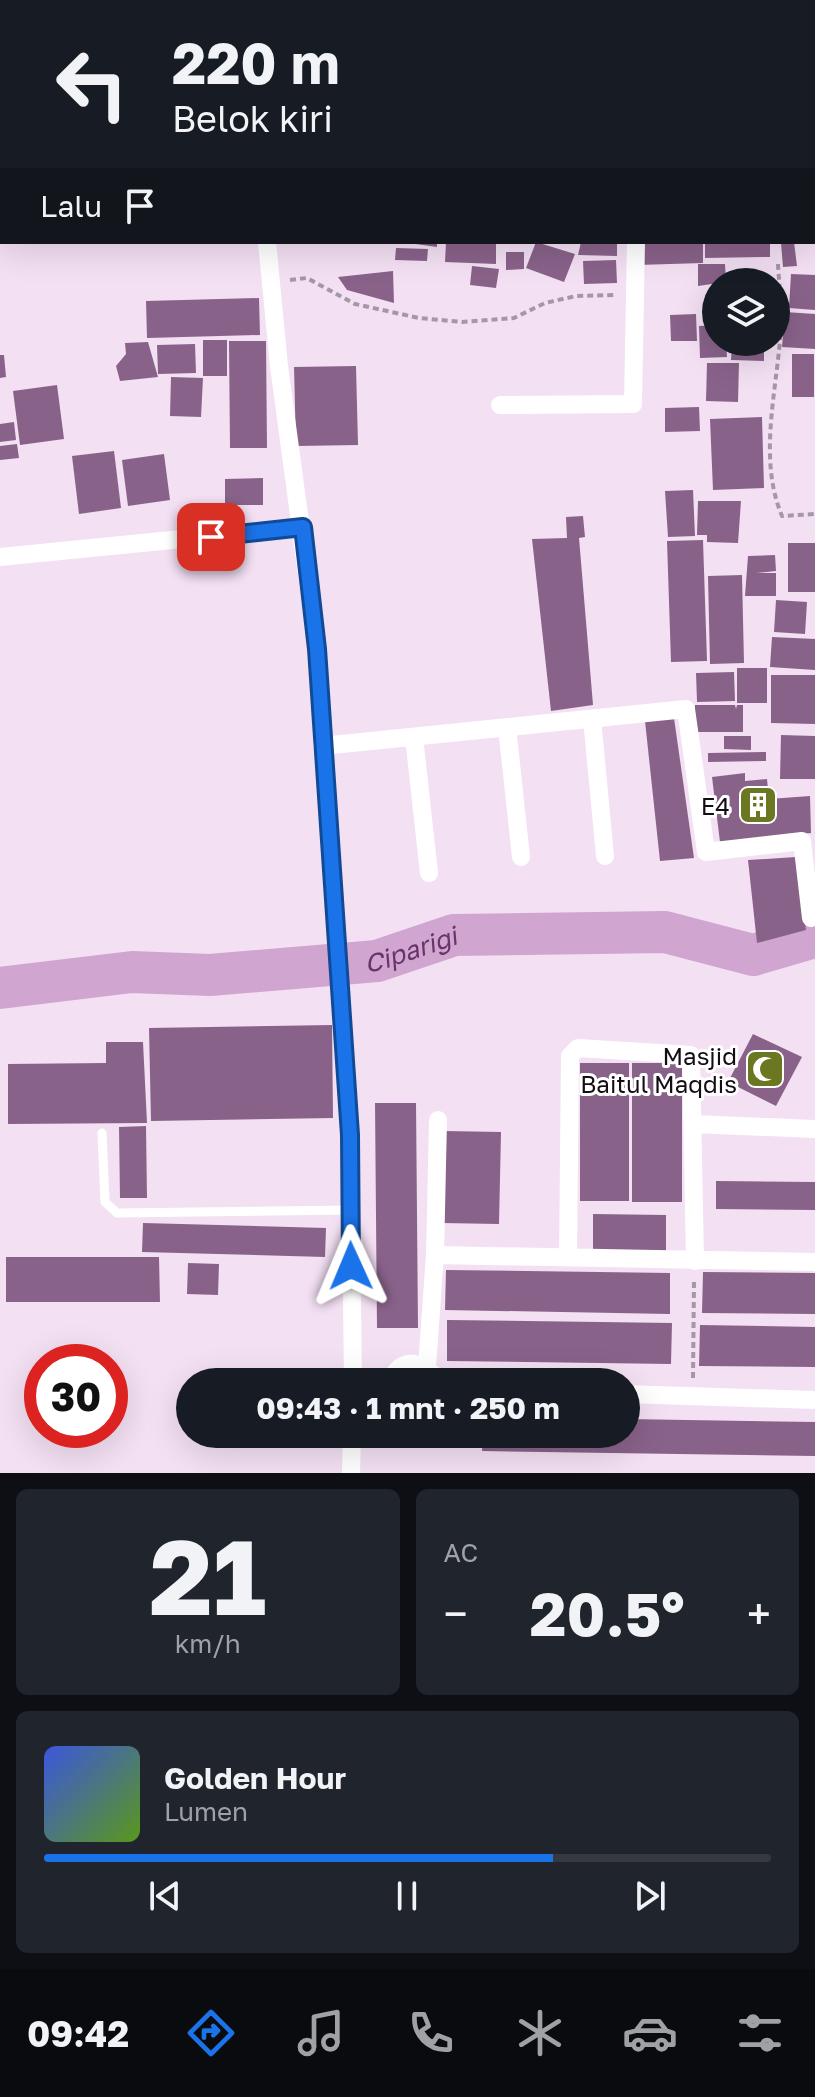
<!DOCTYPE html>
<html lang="id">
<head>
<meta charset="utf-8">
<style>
  :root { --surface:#171b24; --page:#20242c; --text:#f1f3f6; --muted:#9ea1a6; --line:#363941; --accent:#1a73e8 }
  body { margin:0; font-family:"Golos Text",sans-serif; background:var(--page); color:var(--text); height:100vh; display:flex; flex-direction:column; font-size:30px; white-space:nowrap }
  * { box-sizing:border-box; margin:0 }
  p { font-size:26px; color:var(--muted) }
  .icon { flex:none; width:44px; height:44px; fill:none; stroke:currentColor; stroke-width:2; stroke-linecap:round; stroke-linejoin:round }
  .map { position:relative; height:1473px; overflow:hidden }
  .drawer { display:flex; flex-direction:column; gap:16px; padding:16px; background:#0d0f14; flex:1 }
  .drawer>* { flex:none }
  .guide { position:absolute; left:0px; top:0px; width:816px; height:244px; box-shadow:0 8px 32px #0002; background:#171b24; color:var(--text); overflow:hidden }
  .fabs { position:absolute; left:702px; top:268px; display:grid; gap:16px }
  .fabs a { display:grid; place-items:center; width:88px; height:88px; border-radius:50%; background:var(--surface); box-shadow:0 8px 32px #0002; font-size:40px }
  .speed { position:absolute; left:24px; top:1344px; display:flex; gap:16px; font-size:40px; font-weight:700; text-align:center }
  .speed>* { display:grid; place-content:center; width:104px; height:104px; border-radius:50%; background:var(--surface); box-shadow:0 8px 32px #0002; line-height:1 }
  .speed .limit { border:12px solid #d22; background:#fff; color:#111 }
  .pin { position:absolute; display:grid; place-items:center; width:68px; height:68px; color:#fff; margin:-34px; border-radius:16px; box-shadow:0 4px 12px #0006 }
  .me { position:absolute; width:88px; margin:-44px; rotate:359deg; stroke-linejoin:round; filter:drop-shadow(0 0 6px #0008) }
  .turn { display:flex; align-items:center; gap:28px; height:168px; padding:0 40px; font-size:36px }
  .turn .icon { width:104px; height:104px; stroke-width:2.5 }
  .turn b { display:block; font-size:56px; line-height:68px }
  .then { display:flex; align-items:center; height:76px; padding:0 40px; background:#0003; gap:16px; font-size:30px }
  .big { font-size:60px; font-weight:700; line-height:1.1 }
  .drawer .widget { flex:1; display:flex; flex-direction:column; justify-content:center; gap:12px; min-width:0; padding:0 28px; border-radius:12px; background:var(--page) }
  .drawer .dial { align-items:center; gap:0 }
  .dial b { font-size:104px; line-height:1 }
  .song { display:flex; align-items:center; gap:24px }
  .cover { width:96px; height:96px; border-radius:12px; background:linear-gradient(135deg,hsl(230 70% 55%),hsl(90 70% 35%)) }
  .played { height:8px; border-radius:4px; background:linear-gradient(90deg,var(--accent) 70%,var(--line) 70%) }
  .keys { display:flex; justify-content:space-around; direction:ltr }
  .heat { display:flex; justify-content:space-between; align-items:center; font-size:44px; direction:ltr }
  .drawer .tiles { flex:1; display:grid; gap:16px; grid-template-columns:1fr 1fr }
  .widget:last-child { grid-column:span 2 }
  .trip { position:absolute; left:176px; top:1368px; width:464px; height:80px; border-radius:40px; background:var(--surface); box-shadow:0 8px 32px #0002; font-weight:700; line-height:80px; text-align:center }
  .dock { display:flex; height:128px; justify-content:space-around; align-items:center; background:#090b0e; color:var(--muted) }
  .dock .icon { width:56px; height:56px }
  .dock .active { color:var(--accent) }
  .dock b { font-size:36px; color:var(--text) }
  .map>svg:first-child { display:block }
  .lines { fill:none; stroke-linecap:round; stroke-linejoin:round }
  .river { stroke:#d0a5d0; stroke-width:42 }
  .building { fill:#89628a }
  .path { stroke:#a597a5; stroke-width:4; stroke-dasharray:6 4; stroke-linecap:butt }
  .service { stroke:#fff; stroke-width:9 }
  .minor { stroke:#fff; stroke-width:18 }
  .route-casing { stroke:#114b97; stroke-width:20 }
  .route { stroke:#1a73e8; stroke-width:14 }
  .labels { text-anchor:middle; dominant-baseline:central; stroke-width:6; stroke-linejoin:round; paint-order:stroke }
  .poi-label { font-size:24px; fill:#140e14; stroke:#fff; text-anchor:end }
  .water-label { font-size:26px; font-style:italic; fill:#683469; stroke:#fff }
</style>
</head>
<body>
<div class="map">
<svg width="815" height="1473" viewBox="0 0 815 1473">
  <rect width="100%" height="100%" fill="#f3e0f3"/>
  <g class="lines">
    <path class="river" id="s1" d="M0,988L132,972L210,975L377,961L454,935L665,932L753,955L815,937"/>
  </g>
  <path class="building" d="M401,242H437V247Z
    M446,242L496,243V264L445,262Z
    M536,242L575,254L564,282L526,268Z
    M581,242H617V256L578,255Z
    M638,242H703V263L637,265Z
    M705,242H770V257L705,258Z
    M794,242L797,266L783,267L781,243Z
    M396,248L428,249L427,261L395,260Z
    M506,252H524V269L506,270Z
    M616,260L617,283L584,284L583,261Z
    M698,264H725L726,282L698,286Z
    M472,266L499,269L496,288L470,285Z
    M393,271L394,303L347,290L338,277Z
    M791,274L815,275V310L789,308Z
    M259,298L260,335L147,338L146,301Z
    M785,312L815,314V349L782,347Z
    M696,314L697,341H671L670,315Z
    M716,325V342H726L727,357L700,358L699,326Z
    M203,340H227V376H203Z
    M229,341H266L267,448H230Z
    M148,342L158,377L120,381L116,366L126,354L125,343Z
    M732,342H764V361L731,360Z
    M195,344L196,373L158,374L157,345Z
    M792,354H814V397H792Z
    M0,355H4L6,377L0,378Z
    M707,363H739L738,402L706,401Z
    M356,366L358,445L296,446L294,367Z
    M171,377L203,378L201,417L170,416Z
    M57,385L64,439L20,445L13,391Z
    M699,407L700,431L665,432V408Z
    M762,417L764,488L713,490L710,419Z
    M14,422L16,440L0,442V424Z
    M17,444L19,458L0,460V446Z
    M114,451L121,508L79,514L72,456Z
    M164,454L170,500L128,506L122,460Z
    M263,478V505H225V479Z
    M693,490L695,536L668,537L665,491Z
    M698,501H741L738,543L707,542V535H697Z
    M583,516L585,537L579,538L593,705L551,711L532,539L567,538L566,517Z
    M703,540L707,661L671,662L667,541Z
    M788,543H815V592H788Z
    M775,555L776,571L756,573H776V596H745L748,556Z
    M742,575L744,663L710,664L708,576Z
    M776,600L807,602L805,634L774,632Z
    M772,637L815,639V670L770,667Z
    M737,668H767V703H737Z
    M734,672L735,701L697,702L696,673Z
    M771,675H815V724L771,723Z
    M695,705H735L736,709L737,705H743V732H695Z
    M674,718L694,858L660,861L645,721Z
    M781,735L815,736V779H780Z
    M724,736H751V750L724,749Z
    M766,752V761L708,762V753Z
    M745,773V781L767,779L769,799L810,796L811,833L720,842L712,777Z
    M796,857L806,930L757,943L748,860Z
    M332,1025L333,1118L151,1121L149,1028Z
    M753,1034L802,1057L776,1106L728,1082Z
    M106,1042H143L147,1123L8,1124V1064L106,1063Z
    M580,1063H629V1201H580Z
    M632,1063H682V1202H632Z
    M375,1103H416L418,1328H377Z
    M146,1126L147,1198H120L119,1127Z
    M444,1131L501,1132L499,1224L442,1223Z
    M716,1181L815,1182V1210L716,1209Z
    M593,1214L666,1215V1254L593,1253Z
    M143,1223L326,1228L325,1257L142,1252Z
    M6,1257H159L160,1302H6Z
    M188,1263L219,1264L218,1295L187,1294Z
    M446,1270L670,1273V1314L445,1310Z
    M703,1272L815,1273V1314L702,1313Z
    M447,1320L672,1323L671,1364L447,1361Z
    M700,1325L815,1327V1367L699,1366Z
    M626,1419L815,1422V1456L482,1451L483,1434H626Z"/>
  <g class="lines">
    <path class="path" d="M195,0V2
      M778,264C779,284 782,306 781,326C778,387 757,457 782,516L815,514
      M290,280L307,278L355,304L419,318L462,322L514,318L545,303L576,296L617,295
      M693,1378L694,1279"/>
    <path class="service" d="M102,1133L105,1202L117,1213L350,1210"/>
    <path class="minor" d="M88,0V2
      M646,2V0
      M814,36H815
      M267,242L279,366L317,649L350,1135L353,1382
      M500,405L633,404L636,242
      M0,557L303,527
      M592,719L605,856
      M507,727L521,857
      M414,737L429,873
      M322,746L686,709L706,852L802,841L811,918
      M693,1124L815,1129
      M435,1255L815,1262
      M568,1257L570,1056L578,1048L691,1055L695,1261
      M427,1366L435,1255L438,1120
      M390,1382C402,1352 425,1364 440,1382
      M626,1394L815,1400
      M351,1473L352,1434"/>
  </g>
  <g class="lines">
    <g class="route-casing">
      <path id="route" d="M211,537L303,527L317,649L350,1135L351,1266"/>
    </g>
    <use href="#route" class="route"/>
  </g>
  <defs>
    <g id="building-square" transform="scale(2)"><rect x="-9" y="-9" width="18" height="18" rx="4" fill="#6c7722" stroke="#fff"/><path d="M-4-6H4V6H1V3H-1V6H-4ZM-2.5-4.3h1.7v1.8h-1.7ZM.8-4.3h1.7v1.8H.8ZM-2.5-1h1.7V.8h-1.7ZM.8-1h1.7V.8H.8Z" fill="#fff"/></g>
    <g id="mosque-square" transform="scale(2)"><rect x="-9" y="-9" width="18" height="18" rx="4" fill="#6c7722" stroke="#fff"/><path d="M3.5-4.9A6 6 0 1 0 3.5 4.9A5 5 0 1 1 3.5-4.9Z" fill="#fff"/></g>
  </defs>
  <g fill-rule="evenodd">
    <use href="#building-square" x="758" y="805"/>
    <use href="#mosque-square" x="765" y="1069"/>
  </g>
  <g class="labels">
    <g class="poi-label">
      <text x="730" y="805">E4</text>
      <text x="737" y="1055">Masjid<tspan x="737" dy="28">Baitul Maqdis</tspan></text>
    </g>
    <g class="water-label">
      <text stroke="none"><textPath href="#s1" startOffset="414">Ciparigi</textPath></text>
    </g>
  </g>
</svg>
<div class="fabs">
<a><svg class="icon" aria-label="layers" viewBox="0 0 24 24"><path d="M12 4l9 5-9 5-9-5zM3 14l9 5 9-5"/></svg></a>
</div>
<div class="speed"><div class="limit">30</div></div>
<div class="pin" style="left:211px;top:537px;background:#d93025"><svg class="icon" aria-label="arrive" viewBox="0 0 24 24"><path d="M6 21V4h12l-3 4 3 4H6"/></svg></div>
<svg class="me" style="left:351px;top:1266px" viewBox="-20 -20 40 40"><path d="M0-17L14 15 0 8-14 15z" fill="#1a73e8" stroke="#fff" stroke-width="4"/></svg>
<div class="trip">09:43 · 1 mnt · 250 m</div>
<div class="guide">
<div class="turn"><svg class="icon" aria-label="left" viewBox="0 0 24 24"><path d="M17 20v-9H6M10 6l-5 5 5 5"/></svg><div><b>220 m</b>Belok kiri</div></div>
<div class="then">Lalu<svg class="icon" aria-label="arrive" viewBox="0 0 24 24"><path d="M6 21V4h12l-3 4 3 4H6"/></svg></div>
</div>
</div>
<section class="drawer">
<div class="tiles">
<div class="widget dial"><b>21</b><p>km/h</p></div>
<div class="widget"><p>AC</p>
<div class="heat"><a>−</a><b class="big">20.5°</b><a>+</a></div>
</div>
<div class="widget">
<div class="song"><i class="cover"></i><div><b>Golden Hour</b><p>Lumen</p></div></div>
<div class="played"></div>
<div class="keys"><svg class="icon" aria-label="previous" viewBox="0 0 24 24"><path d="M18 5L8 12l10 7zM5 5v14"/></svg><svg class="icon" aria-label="pause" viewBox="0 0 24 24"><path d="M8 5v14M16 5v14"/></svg><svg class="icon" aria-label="next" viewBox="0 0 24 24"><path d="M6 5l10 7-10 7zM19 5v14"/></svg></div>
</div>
</div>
</section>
<nav class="dock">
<b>09:42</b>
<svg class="icon active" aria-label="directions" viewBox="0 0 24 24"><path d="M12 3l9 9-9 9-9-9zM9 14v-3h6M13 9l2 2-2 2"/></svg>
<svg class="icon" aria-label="music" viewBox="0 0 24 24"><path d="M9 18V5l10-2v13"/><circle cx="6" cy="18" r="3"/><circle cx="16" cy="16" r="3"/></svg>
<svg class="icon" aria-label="phone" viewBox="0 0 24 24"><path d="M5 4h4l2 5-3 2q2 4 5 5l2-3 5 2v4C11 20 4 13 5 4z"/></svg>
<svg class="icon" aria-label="climate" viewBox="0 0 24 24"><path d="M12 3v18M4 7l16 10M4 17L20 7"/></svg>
<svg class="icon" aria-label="car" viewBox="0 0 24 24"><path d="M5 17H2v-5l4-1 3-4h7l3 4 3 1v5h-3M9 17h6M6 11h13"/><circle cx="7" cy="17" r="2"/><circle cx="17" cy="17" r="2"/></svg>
<svg class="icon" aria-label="filters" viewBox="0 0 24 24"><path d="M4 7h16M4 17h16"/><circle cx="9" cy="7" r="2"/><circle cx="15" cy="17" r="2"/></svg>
</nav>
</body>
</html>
